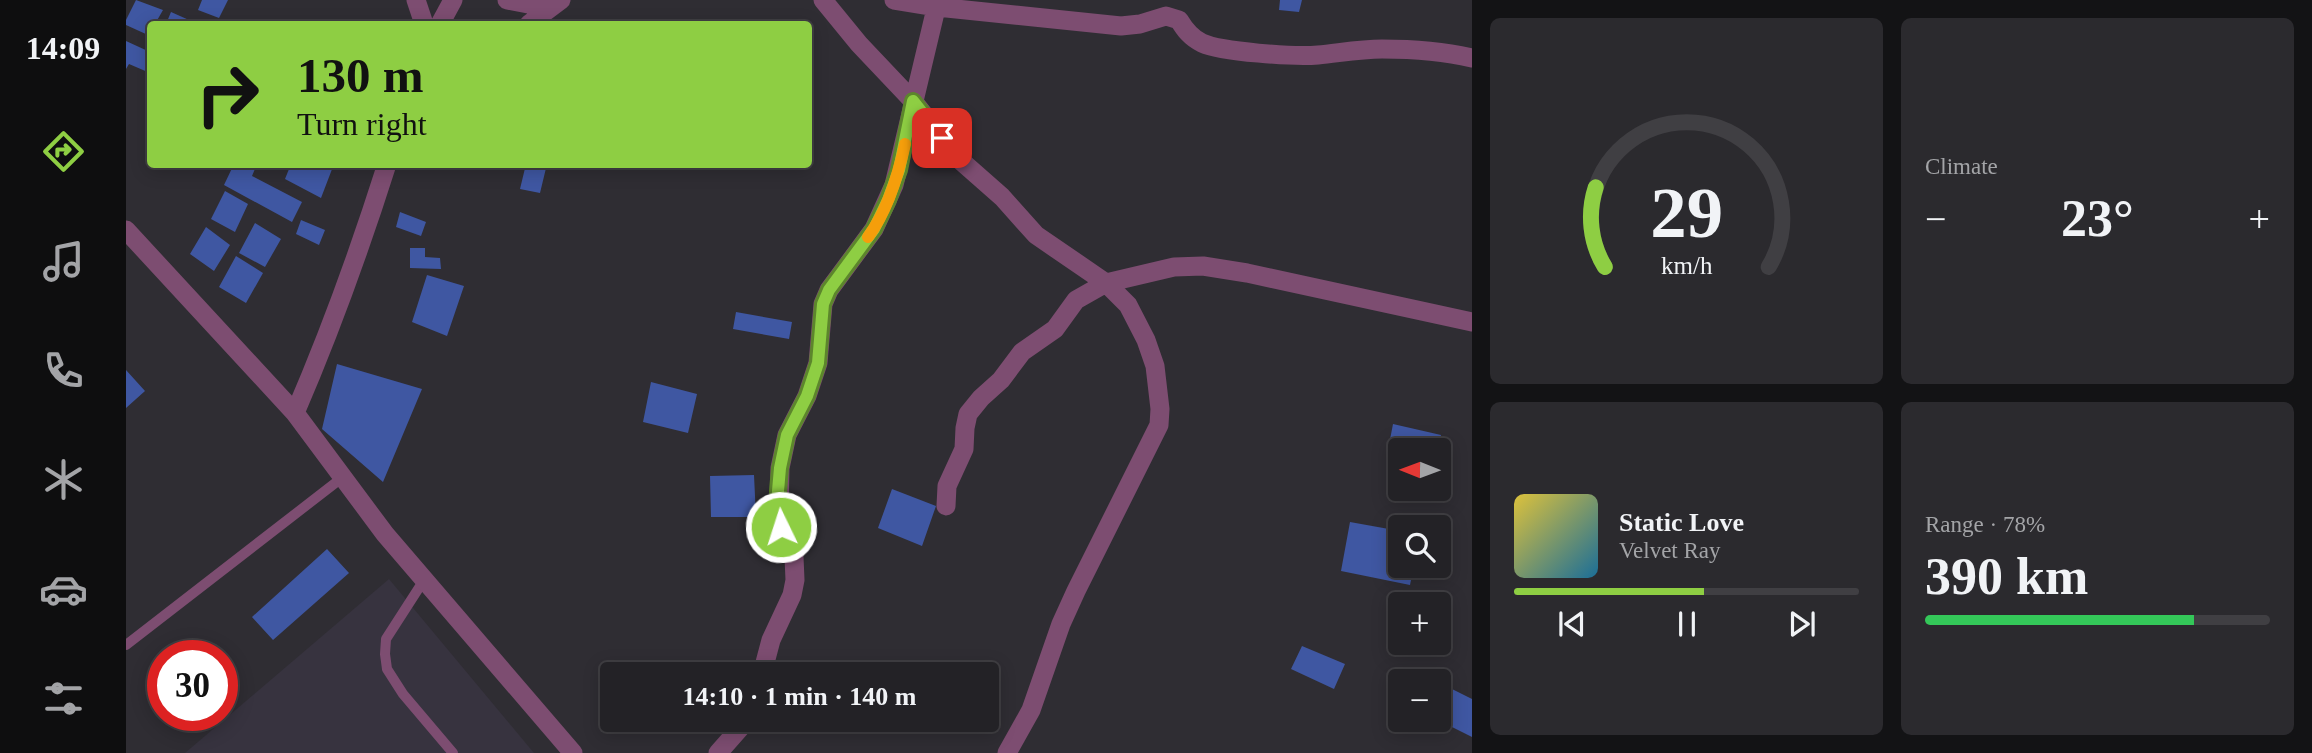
<!DOCTYPE html>
<html lang="en">
<head>
<meta charset="utf-8">
<style>
  :root { --surface:#232226; --page:#2b2a2e; --text:#f1f3f6; --muted:#a3a4a7; --line:#403f43; --accent:#8ece43 }
  body { margin:0; font-family:"Times New Roman",serif; background:var(--page); color:var(--text); height:100vh; display:flex; flex-direction:column; font-size:26px; white-space:nowrap }
  * { box-sizing:border-box; margin:0 }
  p { font-size:23px; color:var(--muted) }
  .icon { flex:none; width:38px; height:38px; fill:none; stroke:currentColor; stroke-width:2; stroke-linecap:round; stroke-linejoin:round }
  .map { position:relative; flex:1; overflow:hidden }
  .drawer { display:flex; flex-direction:column; gap:18px; padding:18px; background:#131315; width:840px }
  .drawer>* { flex:none }
  .banner { position:absolute; left:21px; top:21px; width:665px; height:147px; border-radius:7px; box-shadow:0 4px 18px #0003,0 0 0 2px var(--line); background:#8ece43; color:#111; overflow:hidden }
  .needle { width:46px; rotate:271deg }
  .fabs { position:absolute; left:1262px; top:438px; display:grid; gap:14px }
  .fabs a { display:grid; place-items:center; width:63px; height:63px; border-radius:7px; background:var(--surface); box-shadow:0 4px 18px #0003,0 0 0 2px var(--line); font-size:35px }
  .speed { position:absolute; left:21px; top:640px; display:flex; gap:14px; font-size:35px; font-weight:700; text-align:center }
  .speed>* { display:grid; place-content:center; width:91px; height:91px; border-radius:50%; background:var(--surface); box-shadow:0 4px 18px #0003,0 0 0 2px var(--line); line-height:1 }
  .speed .limit { border:10px solid #d22; background:#fff; color:#111 }
  .pin { position:absolute; display:grid; place-items:center; width:60px; height:60px; color:#fff; margin:-30px; border-radius:14px; box-shadow:0 4px 10px #0006 }
  .me { position:absolute; width:77px; margin:-38px; rotate:356deg; stroke-linejoin:round; filter:drop-shadow(0 0 5px #0008) }
  .turn { display:flex; align-items:center; gap:24px; height:147px; padding:0 35px; font-size:32px }
  .turn .icon { width:91px; height:91px; stroke-width:2.5 }
  .turn b { display:block; font-size:49px; line-height:60px }
  .big { font-size:52px; font-weight:700; line-height:1.1 }
  .drawer .tile { flex:1; display:flex; flex-direction:column; justify-content:center; gap:10px; min-width:0; padding:0 24px; border-radius:10px; background:var(--page) }
  .drawer .dial { align-items:center; gap:0 }
  .dial svg { height:182px; overflow:visible; fill:none; stroke:var(--line); stroke-width:7; stroke-linecap:round; text-anchor:middle }
  .dial text { fill:var(--text); stroke:none }
  .song { display:flex; align-items:center; gap:21px }
  .cover { width:84px; height:84px; border-radius:10px; background:linear-gradient(135deg,hsl(50 70% 55%),hsl(200 70% 35%)) }
  .played { height:7px; border-radius:4px; background:linear-gradient(90deg,var(--accent) 55%,var(--line) 55%) }
  .keys { display:flex; justify-content:space-around; direction:ltr }
  .heat { display:flex; justify-content:space-between; align-items:center; font-size:38px; direction:ltr }
  .charge { height:10px; border-radius:5px; background:linear-gradient(90deg,#34c759 78%,var(--line) 0) }
  .drawer .tiles { flex:1; display:grid; gap:18px; grid-template-columns:repeat(2,1fr) }
  .trip { position:absolute; left:474px; top:662px; width:399px; height:70px; border-radius:7px; background:var(--surface); box-shadow:0 4px 18px #0003,0 0 0 2px var(--line); font-weight:700; line-height:70px; text-align:center }
  main { display:flex; flex:1; min-height:0 }
  .dock { display:flex; flex-direction:column; width:126px; justify-content:space-around; align-items:center; background:#0e0e0f; color:var(--muted) }
  .dock .icon { width:49px; height:49px }
  .dock .active { color:var(--accent) }
  .dock b { font-size:32px; color:var(--text) }
  .map>svg:first-child { display:block }
  .built { fill:#37333f }
  .building { fill:#3f57a2 }
  .lines { fill:none; stroke-linecap:round; stroke-linejoin:round }
  .lane { stroke:#7d4d71; stroke-width:10 }
  .street { stroke:#7d4d71; stroke-width:19 }
  .route-casing { stroke:#5c862c; stroke-width:18 }
  .route { stroke:#8ece43; stroke-width:12 }
  .slow { stroke:#f59e0b; stroke-width:12 }
</style>
</head>
<body>
<main>
<nav class="dock">
<b>14:09</b>
<svg class="icon active" aria-label="directions" viewBox="0 0 24 24"><path d="M12 3l9 9-9 9-9-9zM9 14v-3h6M13 9l2 2-2 2"/></svg>
<svg class="icon" aria-label="music" viewBox="0 0 24 24"><path d="M9 18V5l10-2v13"/><circle cx="6" cy="18" r="3"/><circle cx="16" cy="16" r="3"/></svg>
<svg class="icon" aria-label="phone" viewBox="0 0 24 24"><path d="M5 4h4l2 5-3 2q2 4 5 5l2-3 5 2v4C11 20 4 13 5 4z"/></svg>
<svg class="icon" aria-label="climate" viewBox="0 0 24 24"><path d="M12 3v18M4 7l16 10M4 17L20 7"/></svg>
<svg class="icon" aria-label="car" viewBox="0 0 24 24"><path d="M5 17H2v-5l4-1 3-4h7l3 4 3 1v5h-3M9 17h6M6 11h13"/><circle cx="7" cy="17" r="2"/><circle cx="17" cy="17" r="2"/></svg>
<svg class="icon" aria-label="filters" viewBox="0 0 24 24"><path d="M4 7h16M4 17h16"/><circle cx="9" cy="7" r="2"/><circle cx="15" cy="17" r="2"/></svg>
</nav>
<div class="map">
<svg width="1346" height="753" viewBox="0 0 1346 753">
  <rect width="100%" height="100%" fill="#2f2d33"/>
  <path class="built" d="M263,579L408,753H59Z"/>
  <path class="building" d="M10,0L37,10L29,24H24L22,35L0,25V20Z
    M76,0H102L93,18L72,10Z
    M1154,0H1176L1173,12L1153,10Z
    M45,12L72,24H40Z
    M0,41L24,52V73L3,64L0,69Z
    M108,164H131L126,176L176,202L166,222L98,185Z
    M165,164H208L195,198L159,179Z
    M400,164H421L414,193L394,189Z
    M99,191L122,204L109,232L85,219Z
    M274,212L300,222L295,236L270,227Z
    M175,220L199,230L193,245L170,234Z
    M129,223L155,239L139,267L113,253Z
    M80,227L104,245L88,271L64,254Z
    M284,248H299V257L314,258L315,269L284,268Z
    M110,256L137,273L120,303L93,287Z
    M301,275L338,286L321,336L286,322Z
    M610,312L666,322L663,339L607,329Z
    M211,364L296,389L257,482L196,429Z
    M0,370L19,391L0,408Z
    M525,382L571,394L562,433L517,422Z
    M1267,424L1315,435L1312,450H1274V459L1261,455Z
    M628,475L630,517H585L584,476Z
    M766,489L810,506L796,546L752,528Z
    M1224,522L1274,531V565H1288L1284,585L1215,571Z
    M201,549L223,573L147,640L126,617Z
    M1176,646L1219,664L1208,689L1165,669Z
    M1326,689L1346,699V737L1312,720Z"/>
  <g class="lines">
    <path class="lane" d="M298,580L260,639L259,654L261,669L277,694L327,753
      M0,645L217,477"/>
    <path class="street" d="M290,0L298,24
      M381,0L402,4L427,0
      M697,0L733,44L787,101L834,160L876,197L910,235L980,283L1002,305L1020,340L1029,366L1034,409L1033,425L950,591L935,624L905,710L881,753
      M768,0L811,7L995,26L1014,24L1040,16L1053,20C1059,30 1065,38 1076,43C1095,52 1169,57 1192,55C1213,53 1234,49 1256,49C1286,49 1317,51 1346,58
      M314,24L327,0
      M403,24L435,0
      M0,230L169,413L259,534L447,753
      M169,413C204,332 234,249 261,164
      M820,506L821,486L838,449L839,428L842,414L855,398L875,380L896,352L929,329L950,300L980,283L1048,267L1077,266L1121,273L1346,322
      M636,674L645,640L666,595L669,580L668,557L655,527L653,513L654,468L661,435L681,396L692,363L697,304L703,290L748,229L768,185L812,0
      M592,753L622,719"/>
  </g>
  <g class="lines">
    <g class="route-casing">
      <path id="route" d="M655,527L652,491L654,468L661,435L681,396L692,363L697,304L703,290L748,229L762,200L773,170L787,101L816,138"/>
    </g>
    <use href="#route" class="route"/>
    <path class="slow" d="M742,237C762,210 772,176 779,144"/>
  </g>
</svg>
<div class="fabs">
<a><svg class="needle" viewBox="-14 -14 28 28"><path d="M0-13l5 13h-10z" fill="#e53935"/><path d="M0 13l5-13h-10z" fill="#a3a4a7"/></svg></a>
<a><svg class="icon" aria-label="search" viewBox="0 0 24 24"><circle cx="10" cy="10" r="6"/><path d="M15 15l6 6"/></svg></a>
<a>+</a>
<a>−</a>
</div>
<div class="speed"><div class="limit">30</div></div>
<div class="pin" style="left:816px;top:138px;background:#d93025"><svg class="icon" aria-label="arrive" viewBox="0 0 24 24"><path d="M6 21V4h12l-3 4 3 4H6"/></svg></div>
<svg class="me" style="left:655px;top:527px" viewBox="-20 -20 40 40"><circle r="17" fill="#8ece43" stroke="#fff" stroke-width="3"/><path d="M0-11L8 9 0 5-8 9z" fill="#fff"/></svg>
<div class="trip">14:10 · 1 min · 140 m</div>
<div class="banner">
<div class="turn"><svg class="icon" aria-label="right" viewBox="0 0 24 24"><path d="M7 20v-9h11M14 6l5 5-5 5"/></svg><div><b>130 m</b>Turn right</div></div>
</div>
</div>
<section class="drawer">
<div class="tiles">
<div class="tile dial"><svg viewBox="0 0 100 80">
<path d="M14 69A42 42 0 1 1 86 69"/>
<path d="M14 69A42 42 0 0 1 10 34" stroke="#8ece43"/>
<text x="50" y="56" font-size="32" font-weight="700">29</text>
<text x="50" y="72" font-size="11">km/h</text>
</svg></div>
<div class="tile"><p>Climate</p>
<div class="heat"><a>−</a><b class="big">23°</b><a>+</a></div>
</div>
<div class="tile">
<div class="song"><i class="cover"></i><div><b>Static Love</b><p>Velvet Ray</p></div></div>
<div class="played"></div>
<div class="keys"><svg class="icon" aria-label="previous" viewBox="0 0 24 24"><path d="M18 5L8 12l10 7zM5 5v14"/></svg><svg class="icon" aria-label="pause" viewBox="0 0 24 24"><path d="M8 5v14M16 5v14"/></svg><svg class="icon" aria-label="next" viewBox="0 0 24 24"><path d="M6 5l10 7-10 7zM19 5v14"/></svg></div>
</div>
<div class="tile"><p>Range · 78%</p><b class="big">390 km</b><div class="charge"></div></div>
</div>
</section>
</main>
</body>
</html>
